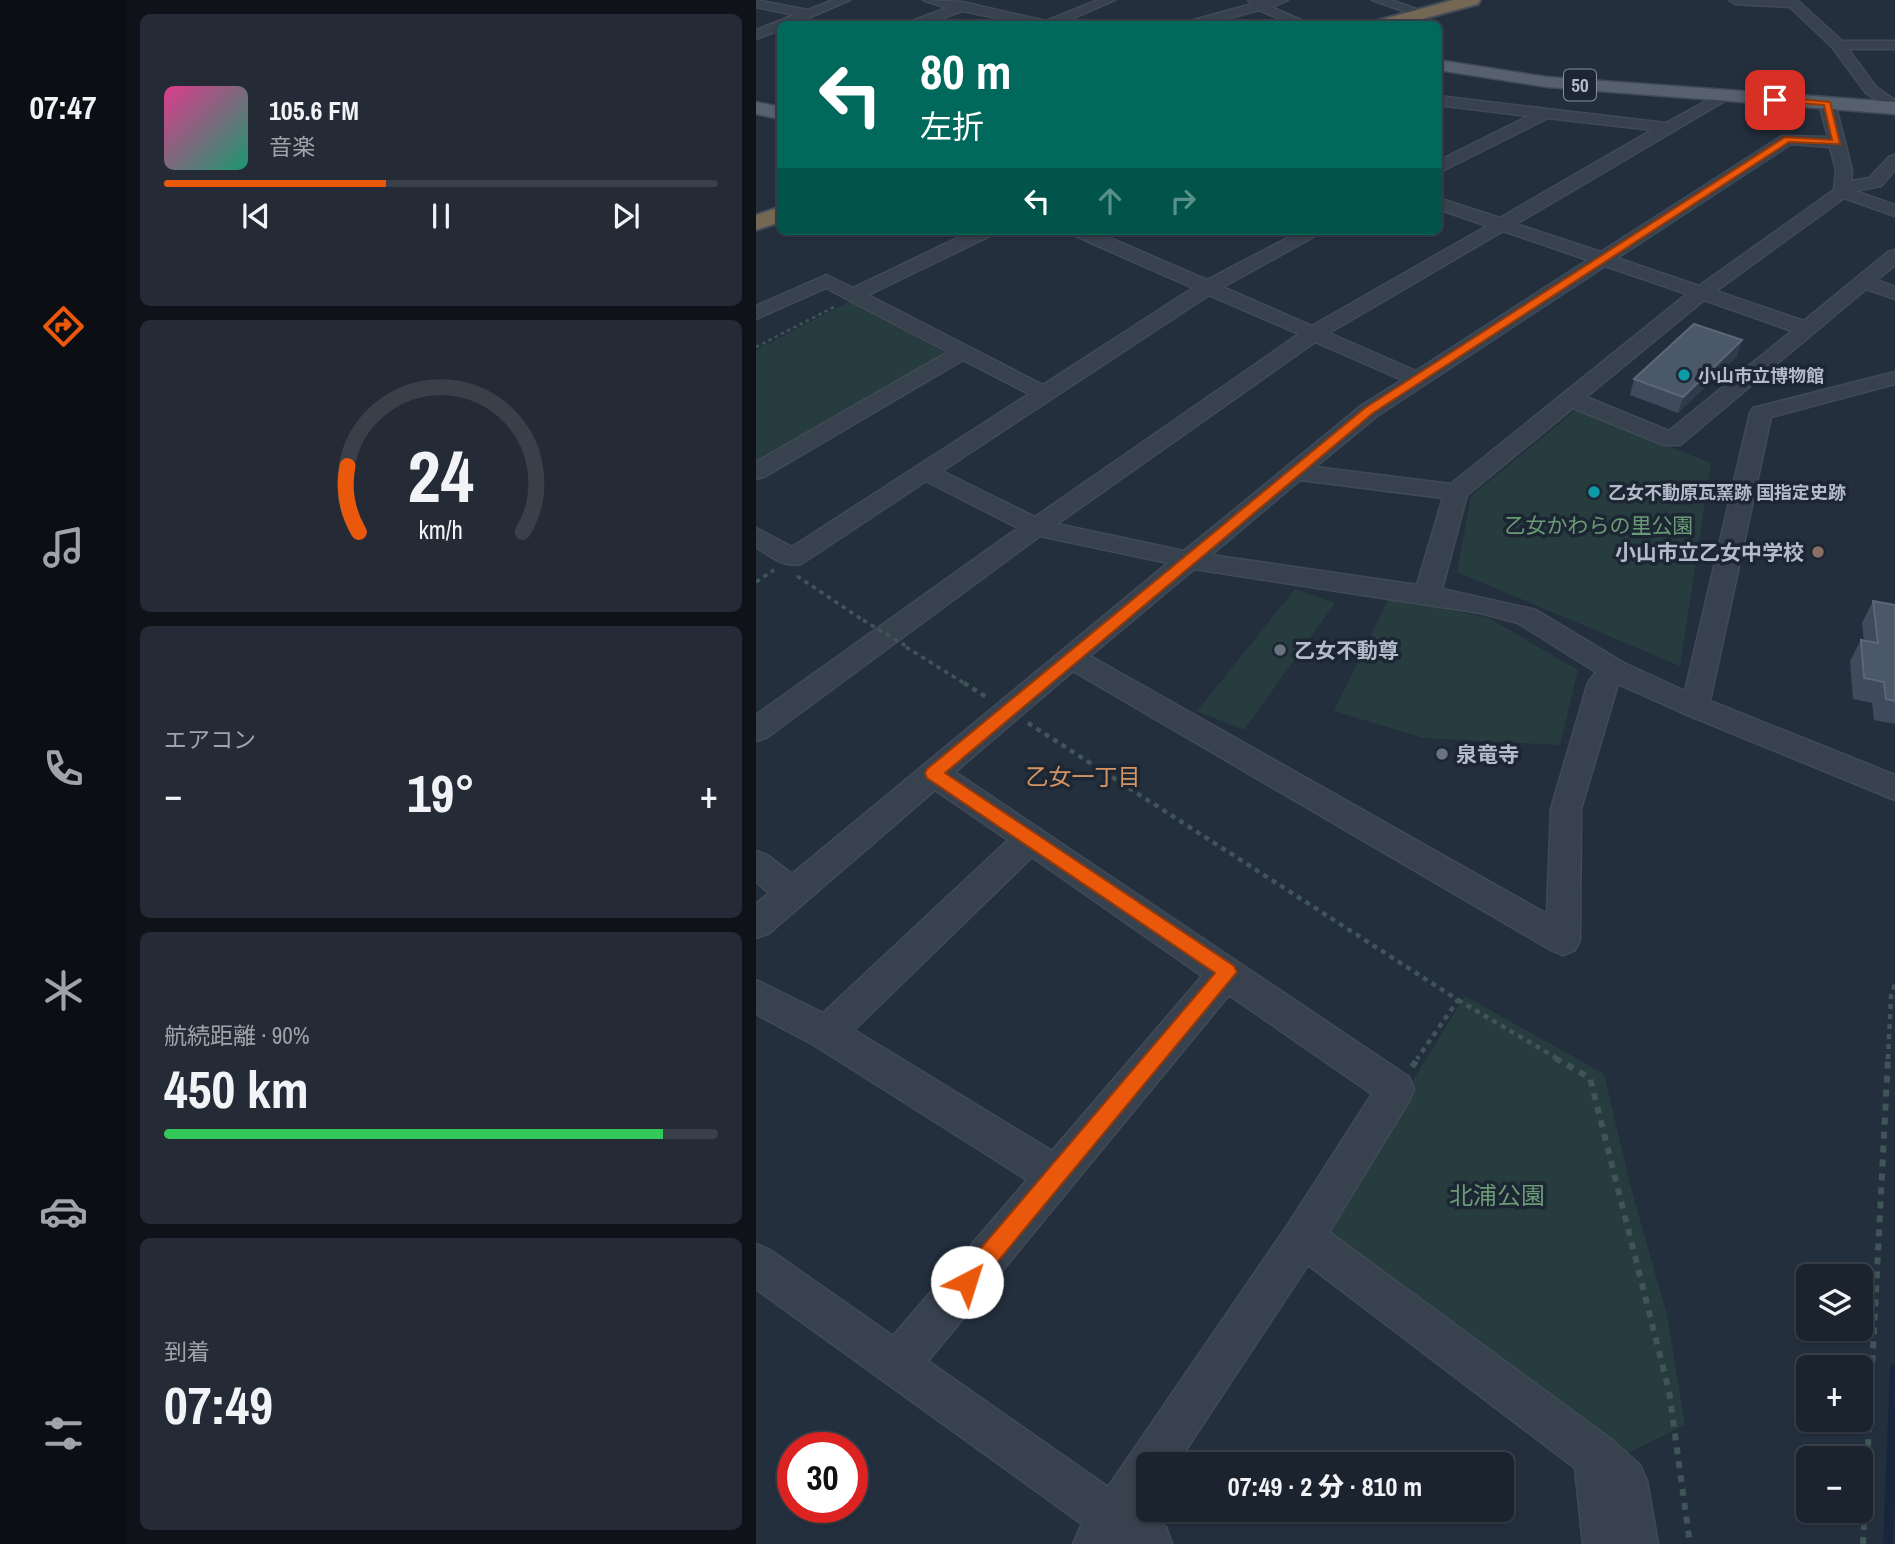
<!DOCTYPE html>
<html lang="ja">
<head>
<meta charset="utf-8">
<style>
  :root { --surface:#1b232e; --page:#242b36; --text:#f1f3f6; --muted:#a0a4aa; --line:#39404a; --accent:#ea580c }
  body { margin:0; font-family:"Archivo Narrow","Noto Sans JP",sans-serif; background:var(--page); color:var(--text); height:100vh; display:flex; flex-direction:column; font-size:26px; white-space:nowrap }
  * { box-sizing:border-box; margin:0 }
  p { font-size:23px; color:var(--muted) }
  .icon { flex:none; width:38px; height:38px; fill:none; stroke:currentColor; stroke-width:2; stroke-linecap:round; stroke-linejoin:round }
  .map { position:relative; flex:1; overflow:hidden }
  .side { display:flex; flex-direction:column; gap:14px; padding:14px; background:#0f1319; width:630px }
  .side>* { flex:none }
  .hud { position:absolute; left:21px; top:21px; width:665px; height:214px; border-radius:10px; box-shadow:0 2px 5px #0004,0 0 0 2px var(--line); background:#00695c; color:#fff; overflow:hidden }
  .tools { position:absolute; left:1040px; top:1264px; display:grid; gap:14px }
  .tools a { display:grid; place-items:center; width:77px; height:77px; border-radius:10px; background:var(--surface); box-shadow:0 2px 5px #0004,0 0 0 2px var(--line); font-size:35px }
  .speed { position:absolute; left:21px; top:1432px; display:flex; gap:14px; font-size:35px; font-weight:700; text-align:center }
  .speed>* { display:grid; place-content:center; width:91px; height:91px; border-radius:50%; background:var(--surface); box-shadow:0 2px 5px #0004,0 0 0 2px var(--line); line-height:1 }
  .speed .limit { border:10px solid #d22; background:#fff; color:#111 }
  .pin { position:absolute; display:grid; place-items:center; width:60px; height:60px; color:#fff; margin:-30px; border-radius:14px; box-shadow:0 4px 10px #0006 }
  .me { position:absolute; width:77px; margin:-38px; rotate:40deg; stroke-linejoin:round; filter:drop-shadow(0 0 5px #0008) }
  .turn { display:flex; align-items:center; gap:24px; height:147px; padding:0 28px; font-size:32px }
  .turn .icon { width:91px; height:91px; stroke-width:2.5 }
  .turn b { display:block; font-size:49px; line-height:60px }
  .lanes { display:flex; align-items:center; height:66px; padding:0 28px; background:#0003; justify-content:center; gap:35px; direction:ltr }
  .lanes .off { opacity:.35 }
  .big { font-size:52px; font-weight:800; line-height:1.1 }
  .side .tile { flex:1; display:flex; flex-direction:column; justify-content:center; gap:10px; min-width:0; padding:0 24px; border-radius:10px; background:var(--page) }
  .side .dial { align-items:center; gap:0 }
  .dial svg { height:182px; overflow:visible; fill:none; stroke:var(--line); stroke-width:7; stroke-linecap:round; text-anchor:middle }
  .dial text { fill:var(--text); stroke:none }
  .song { display:flex; align-items:center; gap:21px }
  .cover { width:84px; height:84px; border-radius:10px; background:linear-gradient(135deg,hsl(330 70% 55%),hsl(160 70% 35%)) }
  .played { height:7px; border-radius:4px; background:linear-gradient(90deg,var(--accent) 40%,var(--line) 40%) }
  .keys { display:flex; justify-content:space-around; direction:ltr }
  .heat { display:flex; justify-content:space-between; align-items:center; font-size:38px; direction:ltr }
  .charge { height:10px; border-radius:5px; background:linear-gradient(90deg,#34c759 90%,var(--line) 0) }
  .trip { position:absolute; left:380px; top:1452px; width:378px; height:70px; border-radius:10px; background:var(--surface); box-shadow:0 2px 5px #0004,0 0 0 2px var(--line); font-weight:800; line-height:70px; text-align:center }
  main { display:flex; flex:1; min-height:0 }
  .tab-bar { display:flex; flex-direction:column; width:126px; justify-content:space-around; align-items:center; background:#0b0e12; color:var(--muted) }
  .tab-bar .icon { width:49px; height:49px }
  .tab-bar .selected { color:var(--accent) }
  .tab-bar b { font-size:32px; color:var(--text) }
  .map>svg:first-child { display:block }
  .green { fill:#263c3f }
  .lines { fill:none; stroke-linecap:round; stroke-linejoin:round }
  .stream { stroke:#17263c; stroke-width:10 }
  .minor-casing { stroke:#414a57; stroke-width:3 }
  .major-casing { stroke:#414a57; stroke-width:3 }
  .highway-casing { stroke:#434c59; stroke-width:4 }
  .path-far3 { stroke:#3f5557; stroke-width:2.5; stroke-dasharray:3.5 3.5; stroke-linecap:butt }
  .path-far2 { stroke:#3f5557; stroke-width:3.5; stroke-dasharray:4.5 4.5; stroke-linecap:butt }
  .path-far1 { stroke:#3f5557; stroke-width:4.5; stroke-dasharray:5 5; stroke-linecap:butt }
  .path { stroke:#3f5557; stroke-width:6; stroke-dasharray:7 7; stroke-linecap:butt }
  .minor { fill:#38414e; fill-rule:evenodd }
  .major { fill:#56606e; fill-rule:evenodd }
  .highway { fill:#746855; fill-rule:evenodd }
  .path-bridge { stroke:#3f5557; stroke-width:3.5; stroke-dasharray:4.5 4.5; stroke-linecap:butt }
  .wall { fill:#3f4b5c }
  .shaded-wall { fill:#2f3b4b }
  .building { fill:#4b5868; stroke:#5c6777; stroke-width:2 }
  .route { fill:#ea580c; stroke:#983908; stroke-width:2 }
  .culture-dot { fill:#0f9aa8; stroke:#1d2633; stroke-width:2.5 }
  .education-dot { fill:#8d6e63; stroke:#1d2633; stroke-width:2.5 }
  .worship-dot { fill:#6b7280; stroke:#1d2633; stroke-width:2.5 }
  .labels { text-anchor:middle; dominant-baseline:central; stroke-width:7; stroke-linejoin:round; paint-order:stroke }
  .far-poi-label { font-size:18px; font-weight:bold; fill:#b4bcc9; stroke:#1d2633; text-anchor:start }
  .shield { fill:#1d2633; stroke:#878f9c; stroke-width:2 }
  .shield-label { font-size:19px; font-weight:bold; fill:#b4bcc9 }
  .park-label { font-size:21px; fill:#6b9a76; stroke:#1d2633 }
  .poi-label { font-size:21px; font-weight:bold; fill:#b4bcc9; stroke:#1d2633; text-anchor:start }
  .neighbourhood-label { font-size:23px; fill:#d59563; stroke:#1d2633 }
  .near-park-label { font-size:24px; fill:#6b9a76; stroke:#1d2633 }
</style>
</head>
<body>
<main>
<nav class="tab-bar">
<b>07:47</b>
<svg class="icon selected" aria-label="directions" viewBox="0 0 24 24"><path d="M12 3l9 9-9 9-9-9zM9 14v-3h6M13 9l2 2-2 2"/></svg>
<svg class="icon" aria-label="music" viewBox="0 0 24 24"><path d="M9 18V5l10-2v13"/><circle cx="6" cy="18" r="3"/><circle cx="16" cy="16" r="3"/></svg>
<svg class="icon" aria-label="phone" viewBox="0 0 24 24"><path d="M5 4h4l2 5-3 2q2 4 5 5l2-3 5 2v4C11 20 4 13 5 4z"/></svg>
<svg class="icon" aria-label="climate" viewBox="0 0 24 24"><path d="M12 3v18M4 7l16 10M4 17L20 7"/></svg>
<svg class="icon" aria-label="car" viewBox="0 0 24 24"><path d="M5 17H2v-5l4-1 3-4h7l3 4 3 1v5h-3M9 17h6M6 11h13"/><circle cx="7" cy="17" r="2"/><circle cx="17" cy="17" r="2"/></svg>
<svg class="icon" aria-label="filters" viewBox="0 0 24 24"><path d="M4 7h16M4 17h16"/><circle cx="9" cy="7" r="2"/><circle cx="15" cy="17" r="2"/></svg>
</nav>
<section class="side">
<div class="tile">
<div class="song"><i class="cover"></i><div><b>105.6 FM</b><p>音楽</p></div></div>
<div class="played"></div>
<div class="keys"><svg class="icon" aria-label="previous" viewBox="0 0 24 24"><path d="M18 5L8 12l10 7zM5 5v14"/></svg><svg class="icon" aria-label="pause" viewBox="0 0 24 24"><path d="M8 5v14M16 5v14"/></svg><svg class="icon" aria-label="next" viewBox="0 0 24 24"><path d="M6 5l10 7-10 7zM19 5v14"/></svg></div>
</div>
<div class="tile dial"><svg viewBox="0 0 100 80">
<path d="M14 69A42 42 0 1 1 86 69"/>
<path d="M14 69A42 42 0 0 1 9 40" stroke="#ea580c"/>
<text x="50" y="56" font-size="32" font-weight="700">24</text>
<text x="50" y="72" font-size="11">km/h</text>
</svg></div>
<div class="tile"><p>エアコン</p>
<div class="heat"><a>−</a><b class="big">19°</b><a>+</a></div>
</div>
<div class="tile"><p>航続距離 · 90%</p><b class="big">450 km</b><div class="charge"></div></div>
<div class="tile"><p>到着</p><b class="big">07:49</b></div>
</section>
<div class="map">
<svg width="1139" height="1544" viewBox="0 0 1139 1544">
  <rect width="100%" height="100%" fill="#242f3e"/>
  <path class="green" d="M94,301L189,353L0,460V350Z
    M820,410L955,463L924,666L701,572L715,496Z
    M539,589L579,603L488,730L441,711Z
    M633,598L733,618L822,670L804,745L667,738L578,711Z
    M709,996L848,1074L875,1188L911,1315L929,1425L868,1455L564,1230Z"/>
  <g class="lines">
    <path class="stream" d="M1132,1544L1139,1369"/>
    <g class="minor-casing">
      <path id="minor" d="M0,0L52,10L77,0H94L38,24H24V30L0,39V30L38,15L0,7Z
        M167,0L206,2L290,21L342,0H359L304,24H271L206,11L171,24H155L156,21L191,8Z
        M492,0H532L515,7L554,24H536L503,10L452,24H432L434,21L496,4Z
        M616,0H635L674,14L667,18Z
        M973,0H1041L1086,41H1139V49H1092L1120,87L1139,100V112L1110,93L1077,48L1034,7L979,4Z
        M967,92L972,93L974,96L972,99L760,224L845,252L1026,136L1072,137L1063,103L1071,98L1079,103L1096,170L1095,181L1113,178L1133,157L1139,155V170L1125,186L1099,191L1139,205V216L1088,198L960,291L1048,321L1132,252L1139,250V265L1121,280L1139,287V299L1110,289L924,445H908L817,408L711,495L686,589L780,610L868,663L929,691L994,413L997,408L1139,372V384L1015,417L954,701L1139,775V800L929,714L862,684L825,809L824,940L819,950L807,955L795,950L317,671L199,772L653,1077L658,1089L653,1101L573,1232L856,1440L884,1465L891,1481L902,1544H827L819,1468L552,1265L420,1465H392V1507L388,1513L410,1527L416,1544H317L326,1524L0,1289V1244L14,1250L137,1336L271,1180L58,1045L0,1014V980L67,1013L252,840L179,790L12,934L0,938V904L13,893L0,882V851L11,855L36,874L412,563L284,536L10,738L0,741V715L262,528L170,481L45,564C28,568 14,556 0,547V528L36,547L273,394L207,360L8,477L0,479V462L192,352L70,288L0,319V306L70,275L97,288L216,231H239L236,235L112,295L287,385L437,288L317,235L314,231H338L451,280L545,231H568L467,287L556,326L731,226L682,209V198L744,218L896,130L792,118L682,173V161L773,116L682,105V96L910,123ZM1035,144L1074,147L1080,170L1078,190L943,286L861,258ZM747,231L832,260L660,371L573,333ZM849,266L931,294L695,484L559,467L621,416ZM453,295L543,334L279,517L186,471ZM948,300L1036,331L913,431L830,397ZM559,342L646,380L605,406L428,551L301,524ZM544,480L687,498L661,585L455,555ZM438,569L724,613L762,623L840,672L832,683L795,809L791,914L334,656ZM276,857L446,976L296,1151L98,1030ZM473,995L616,1094L533,1223L352,1487L172,1361Z"/>
    </g>
    <g class="major-casing">
      <path id="major" d="M682,60L791,77L1139,102V114L791,87L682,70Z
        M0,102L24,107V119L0,114Z"/>
    </g>
    <g class="highway-casing">
      <path id="highway" d="M697,0H724L722,4L647,24H621L624,20Z
        M24,207V222L0,230V215Z"/>
    </g>
    <path class="path-far3" d="M0,347L80,306"/>
    <path class="path-far2" d="M41,576L107,620
      M0,582L18,570
      M150,647L211,685"/>
    <path class="path-far1" d="M208,683L232,698
      M272,723L702,1000L661,1059
      M702,1000L802,1059
      M1132,1059L1135,996L1139,984"/>
    <path class="path" d="M799,1058L834,1078L913,1391L934,1544
      M656,1067L662,1058
      M1107,1544L1132,1058"/>
    <use href="#minor" class="minor"/>
    <use href="#major" class="major"/>
    <use href="#highway" class="highway"/>
    <path class="path-bridge" d="M107,620L150,646"/>
  </g>
  <path class="wall" d="M986,340L981,356L922,413L874,395L878,379Z
    M1117,601L1139,605V724L1118,720L1116,703L1097,699L1094,661L1105,640L1108,641L1106,623Z"/>
  <path class="shaded-wall" d="M986,340L981,356L922,413L927,397Z"/>
  <path class="building" d="M938,324L986,340L927,397L878,379Z
    M1117,601L1139,605V701L1130,699L1128,682L1108,678L1105,640L1122,643Z"/>
  <path class="route" d="M1019,97L1074,102L1084,144L1033,142L617,413L189,773L478,966L481,972L219,1289L211,1293L203,1289L200,1282L203,1274L459,973L171,778L169,773L171,769L609,408L1029,137L1076,140L1068,105L1016,101Z"/>
  <g class="culture-dot">
    <circle cx="928" cy="375" r="7"/>
    <circle cx="838" cy="492" r="7"/>
  </g>
  <circle class="education-dot" cx="1062" cy="552" r="7"/>
  <g class="worship-dot">
    <circle cx="524" cy="650" r="7"/>
    <circle cx="686" cy="754" r="7"/>
  </g>
  <g class="labels">
    <g class="far-poi-label">
      <text x="942" y="375">小山市立博物館</text>
      <text x="852" y="492">乙女不動原瓦窯跡 国指定史跡</text>
    </g>
    <rect class="shield" x="808" y="69.5" width="32" height="31" rx="5"/>
    <g class="shield-label">
      <text x="824" y="85">50</text>
    </g>
    <g class="park-label">
      <text x="843" y="525">乙女かわらの里公園</text>
    </g>
    <g class="poi-label">
      <text x="1048" y="552" text-anchor="end">小山市立乙女中学校</text>
      <text x="538" y="650">乙女不動尊</text>
      <text x="700" y="754">泉竜寺</text>
    </g>
    <g class="neighbourhood-label">
      <text x="327" y="776">乙女一丁目</text>
    </g>
    <g class="near-park-label">
      <text x="741" y="1195">北浦公園</text>
    </g>
  </g>
</svg>
<div class="tools">
<a><svg class="icon" aria-label="layers" viewBox="0 0 24 24"><path d="M12 4l9 5-9 5-9-5zM3 14l9 5 9-5"/></svg></a>
<a>+</a>
<a>−</a>
</div>
<div class="speed"><div class="limit">30</div></div>
<div class="pin" style="left:1019px;top:100px;background:#d93025"><svg class="icon" aria-label="arrive" viewBox="0 0 24 24"><path d="M6 21V4h12l-3 4 3 4H6"/></svg></div>
<svg class="me" style="left:211px;top:1282px" viewBox="-20 -20 40 40"><circle r="19" fill="#fff"/><path d="M0-13L10 11 0 6-10 11z" fill="#ea580c"/></svg>
<div class="trip">07:49 · 2 分 · 810 m</div>
<div class="hud">
<div class="turn"><svg class="icon" aria-label="left" viewBox="0 0 24 24"><path d="M17 20v-9H6M10 6l-5 5 5 5"/></svg><div><b>80 m</b>左折</div></div>
<div class="lanes"><svg class="icon" aria-label="left" viewBox="0 0 24 24"><path d="M17 20v-9H6M10 6l-5 5 5 5"/></svg><svg class="icon off" aria-label="ahead" viewBox="0 0 24 24"><path d="M12 20V5M6 11l6-6 6 6"/></svg><svg class="icon off" aria-label="right" viewBox="0 0 24 24"><path d="M7 20v-9h11M14 6l5 5-5 5"/></svg></div>
</div>
</div>
</main>
</body>
</html>
